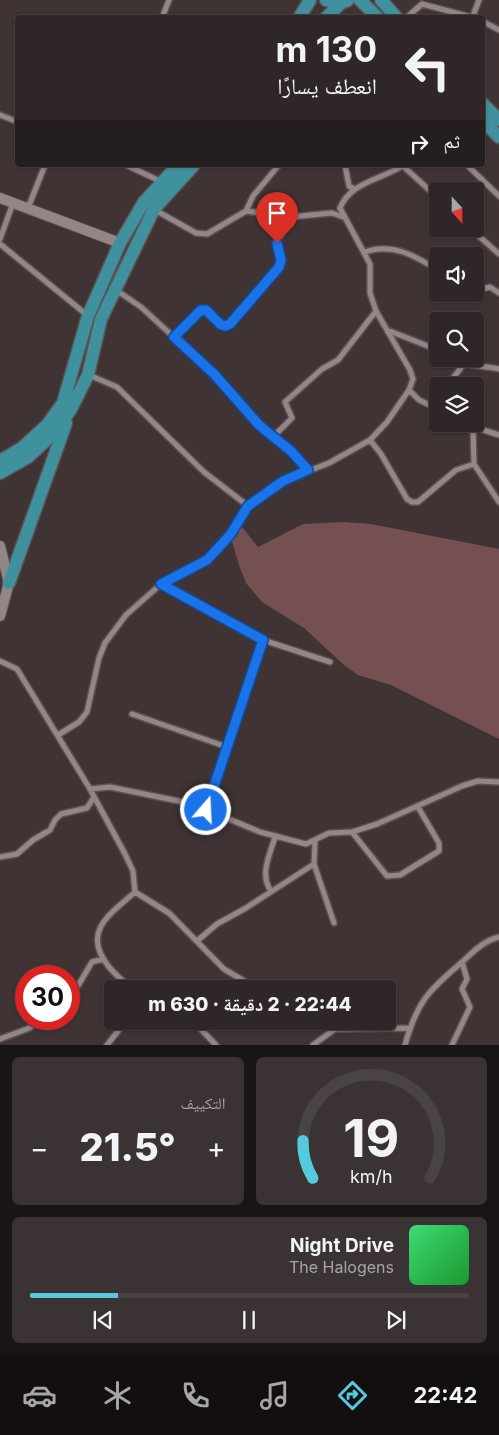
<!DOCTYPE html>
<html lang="ar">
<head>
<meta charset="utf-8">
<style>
  :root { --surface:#2f2627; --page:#3b3233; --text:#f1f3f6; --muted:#a7a5a7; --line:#4a4344; --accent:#54cade }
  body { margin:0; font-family:Inter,"Noto Naskh Arabic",sans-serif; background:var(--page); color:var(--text); direction:rtl; height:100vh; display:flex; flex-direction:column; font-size:19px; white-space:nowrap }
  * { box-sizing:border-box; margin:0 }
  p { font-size:16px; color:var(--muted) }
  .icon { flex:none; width:28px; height:28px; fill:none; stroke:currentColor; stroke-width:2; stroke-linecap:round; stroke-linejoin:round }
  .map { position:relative; height:1045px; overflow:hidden; direction:ltr }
  .details { display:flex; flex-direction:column; gap:12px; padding:12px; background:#1a1515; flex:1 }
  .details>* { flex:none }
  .banner { position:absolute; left:15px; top:15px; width:470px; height:152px; border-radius:5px; box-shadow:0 1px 4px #0004,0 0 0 1px var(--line); direction:rtl; background:#2f2627; color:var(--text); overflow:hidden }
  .needle { width:32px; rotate:159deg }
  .tools { position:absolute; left:429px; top:182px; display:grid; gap:10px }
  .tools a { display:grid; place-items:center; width:55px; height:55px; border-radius:5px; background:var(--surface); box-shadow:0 1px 4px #0004,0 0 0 1px var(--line); font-size:25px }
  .speed { position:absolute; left:15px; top:965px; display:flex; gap:10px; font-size:25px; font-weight:700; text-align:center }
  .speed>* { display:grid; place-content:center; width:65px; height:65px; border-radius:50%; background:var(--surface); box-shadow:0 1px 4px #0004,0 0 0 1px var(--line); line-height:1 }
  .speed .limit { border:8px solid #d22; background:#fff; color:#111 }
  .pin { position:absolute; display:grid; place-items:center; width:42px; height:42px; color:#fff; margin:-51px -21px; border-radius:50% 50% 50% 0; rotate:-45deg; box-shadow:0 0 5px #0007 }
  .pin .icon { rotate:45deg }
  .me { position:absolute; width:55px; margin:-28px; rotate:19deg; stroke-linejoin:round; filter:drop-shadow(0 0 4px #0008) }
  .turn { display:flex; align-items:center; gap:18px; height:105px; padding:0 25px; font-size:22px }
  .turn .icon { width:65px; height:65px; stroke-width:2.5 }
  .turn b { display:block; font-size:35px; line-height:42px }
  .then { display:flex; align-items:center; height:48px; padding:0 25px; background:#0003; gap:10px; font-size:19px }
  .big { font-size:38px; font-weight:800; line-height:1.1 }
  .details .tile { flex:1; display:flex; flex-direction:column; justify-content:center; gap:8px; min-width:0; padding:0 18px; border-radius:8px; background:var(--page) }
  .details .dial { align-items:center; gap:0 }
  .dial svg { height:130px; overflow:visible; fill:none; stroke:var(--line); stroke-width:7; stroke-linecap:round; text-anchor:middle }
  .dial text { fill:var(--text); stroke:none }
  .song { display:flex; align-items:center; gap:15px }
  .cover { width:60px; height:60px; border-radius:8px; background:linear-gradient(135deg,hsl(140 70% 55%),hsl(130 70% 35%)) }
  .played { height:5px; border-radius:2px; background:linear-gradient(90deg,var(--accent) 20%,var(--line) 20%) }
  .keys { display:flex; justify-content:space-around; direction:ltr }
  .heat { display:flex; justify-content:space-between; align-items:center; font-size:28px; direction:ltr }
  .details .tiles { flex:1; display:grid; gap:12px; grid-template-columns:1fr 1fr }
  .tile:last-child { grid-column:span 2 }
  .trip { position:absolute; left:104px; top:980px; width:292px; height:50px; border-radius:5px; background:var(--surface); box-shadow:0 1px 4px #0004,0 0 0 1px var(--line); font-weight:800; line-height:50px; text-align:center; direction:rtl }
  .tabs { display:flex; height:80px; justify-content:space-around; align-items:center; background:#130f10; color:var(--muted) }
  .tabs .icon { width:35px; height:35px }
  .tabs .selected { color:var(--accent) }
  .tabs b { font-size:22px; color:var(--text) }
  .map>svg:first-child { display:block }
  .green { fill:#745053 }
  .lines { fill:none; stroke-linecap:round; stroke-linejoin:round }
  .street-casing { stroke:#5b5152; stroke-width:8 }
  .secondary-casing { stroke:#5b5152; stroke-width:12 }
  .primary-casing { stroke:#5b5152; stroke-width:15 }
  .street { stroke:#938686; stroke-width:5 }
  .secondary { stroke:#938686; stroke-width:10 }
  .primary { stroke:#3f919d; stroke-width:12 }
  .route-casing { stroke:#114b97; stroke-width:12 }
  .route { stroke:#1a73e8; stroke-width:9 }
</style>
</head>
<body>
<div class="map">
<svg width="499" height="1045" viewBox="0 0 499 1045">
  <rect width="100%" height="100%" fill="#3f3334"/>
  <path class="green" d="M238,522L258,547L303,524L344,522L371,524L499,549V739L391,685L358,675L344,665L304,628L262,602L246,583L239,565L231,538Z"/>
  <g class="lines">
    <g class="street-casing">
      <path id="street" d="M473,16L479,0
        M162,18L169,0
        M406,18L422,4L475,18
        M482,21L499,30
        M0,115L18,122
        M126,165L162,182
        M345,165L349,186L354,189
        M467,165L499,196
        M403,166L438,198
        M28,208L45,165
        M155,210L196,233L207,234L246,211L290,217L332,213L343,217
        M246,211L253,196L279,165
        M471,229L499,254
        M0,239L13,203
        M0,244L87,315
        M365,252C392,242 415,256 438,270
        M116,290L141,307L214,374L259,425L292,452L308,470
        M475,291L490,287L499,293
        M387,330L438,350
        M175,337L201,311L206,310L219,324L225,326L231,324L279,267L281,260L277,243L290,217
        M453,359C466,367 483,365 499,369
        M89,375L117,387L204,472L248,506
        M447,386L463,365
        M409,390L419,400L438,409
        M465,424L499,435
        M473,428L474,464L499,502
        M274,436L292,418L285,402L322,369L338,360L376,311
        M370,440L381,454L407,499L412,502H418L456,470L474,464
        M161,584L263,640L330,662
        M0,661L17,669L90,789L125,854L133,871L135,892C109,915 81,932 109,967C119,978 125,985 140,989
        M132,714L227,747
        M58,735L79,722L87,712L99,658L105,643L126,615L161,584L207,560L219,550L248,506L283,481L329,463L370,440L387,422L409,390L413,379L410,370L376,311L370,293V264L340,208C350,182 383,179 404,165
        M90,789L110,787L193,804L260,832L306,844L329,833L352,832L377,824L462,786L478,781L499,782
        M206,810L263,640
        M352,832L387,876L400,875L439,851V843L418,807
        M315,842L314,864L334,923
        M0,857L17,854L33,840L50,830L55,820L61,814L87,808L94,797
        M271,891C259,874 270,855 275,837
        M135,892L169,913L224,969L258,989
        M197,941L217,924L246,908L314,864
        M69,1001L92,962L103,959
        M193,1021L216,1045
        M326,1021L335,1029L410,1028
        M0,1039L27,1029L45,1019
        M107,1045L126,1021
        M313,1045L335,1029
        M405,1045C417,1002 428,991 461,963C473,952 483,941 499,937
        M452,1045L470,1007L462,989L467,979L462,962"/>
    </g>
    <g class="secondary-casing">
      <path id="secondary" d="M0,198L120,243
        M0,546L9,583L0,616"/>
    </g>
    <g class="primary-casing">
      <path id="primary" d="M326,0L341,3L348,0
        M360,0L378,18
        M381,0L397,18
        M299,18L310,0
        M326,18L341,3
        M482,103L499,120
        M482,120L499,137
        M0,461L22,448L47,425L63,403L88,316L120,243L144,202L178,165
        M0,473L28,457L54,433L71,409L88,375L101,319L154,209L194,165
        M9,583L66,423"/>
    </g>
    <use href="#street" class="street"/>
    <use href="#secondary" class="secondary"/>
    <use href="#primary" class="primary"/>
  </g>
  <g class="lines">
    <g class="route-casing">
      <path id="route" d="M206,810L263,640L161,584L207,560L230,535L248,506L283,481L308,470L292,452L259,425L214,374L174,337L201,310H206L220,324L225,326L230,324L279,267L281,260L277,243"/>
    </g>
    <use href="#route" class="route"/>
  </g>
</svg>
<div class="tools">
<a><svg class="needle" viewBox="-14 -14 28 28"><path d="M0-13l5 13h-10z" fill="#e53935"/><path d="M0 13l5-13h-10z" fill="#a7a5a7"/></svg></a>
<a><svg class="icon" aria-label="sound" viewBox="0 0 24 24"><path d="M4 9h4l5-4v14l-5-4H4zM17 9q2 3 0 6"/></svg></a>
<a><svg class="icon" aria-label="search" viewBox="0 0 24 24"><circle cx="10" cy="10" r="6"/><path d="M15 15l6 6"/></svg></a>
<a><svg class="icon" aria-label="layers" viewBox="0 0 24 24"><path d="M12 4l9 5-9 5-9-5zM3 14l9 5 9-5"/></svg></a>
</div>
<div class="speed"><div class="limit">30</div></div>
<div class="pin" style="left:277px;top:243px;background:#d93025"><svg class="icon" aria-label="arrive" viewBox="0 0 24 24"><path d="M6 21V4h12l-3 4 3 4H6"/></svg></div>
<svg class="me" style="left:206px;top:810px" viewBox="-20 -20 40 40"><circle r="17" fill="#1a73e8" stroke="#fff" stroke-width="3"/><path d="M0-11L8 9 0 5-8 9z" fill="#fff"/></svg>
<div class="trip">22:44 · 2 دقيقة · 630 m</div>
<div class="banner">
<div class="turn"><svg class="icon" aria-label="left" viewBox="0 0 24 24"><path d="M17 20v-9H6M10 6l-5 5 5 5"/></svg><div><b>130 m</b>انعطف يسارًا</div></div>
<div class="then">ثم<svg class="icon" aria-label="right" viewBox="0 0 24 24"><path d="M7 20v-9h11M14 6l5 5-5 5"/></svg></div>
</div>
</div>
<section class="details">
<div class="tiles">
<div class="tile dial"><svg viewBox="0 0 100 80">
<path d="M14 69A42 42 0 1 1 86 69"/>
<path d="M14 69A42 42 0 0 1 8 46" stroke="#54cade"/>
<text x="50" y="56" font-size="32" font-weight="700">19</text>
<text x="50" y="72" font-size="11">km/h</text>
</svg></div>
<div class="tile"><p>التكييف</p>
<div class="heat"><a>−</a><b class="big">21.5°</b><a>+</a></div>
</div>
<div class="tile">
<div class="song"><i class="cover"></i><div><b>Night Drive</b><p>The Halogens</p></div></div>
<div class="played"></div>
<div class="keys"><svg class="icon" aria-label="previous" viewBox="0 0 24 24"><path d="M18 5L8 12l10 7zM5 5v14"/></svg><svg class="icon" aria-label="pause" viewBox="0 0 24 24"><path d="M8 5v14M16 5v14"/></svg><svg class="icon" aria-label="next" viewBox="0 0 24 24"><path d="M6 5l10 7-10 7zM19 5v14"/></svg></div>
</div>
</div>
</section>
<nav class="tabs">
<b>22:42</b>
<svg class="icon selected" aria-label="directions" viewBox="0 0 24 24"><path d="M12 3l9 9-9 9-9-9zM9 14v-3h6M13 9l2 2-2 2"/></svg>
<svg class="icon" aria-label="music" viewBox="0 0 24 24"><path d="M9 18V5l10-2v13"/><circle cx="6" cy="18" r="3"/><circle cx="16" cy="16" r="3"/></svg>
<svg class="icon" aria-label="phone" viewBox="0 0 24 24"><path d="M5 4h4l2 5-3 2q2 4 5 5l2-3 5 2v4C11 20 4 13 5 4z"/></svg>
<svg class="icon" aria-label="climate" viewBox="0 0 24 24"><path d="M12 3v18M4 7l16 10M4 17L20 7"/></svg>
<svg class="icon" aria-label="car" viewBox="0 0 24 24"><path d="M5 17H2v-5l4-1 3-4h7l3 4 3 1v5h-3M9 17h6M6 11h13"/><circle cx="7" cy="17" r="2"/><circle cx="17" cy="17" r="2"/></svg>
</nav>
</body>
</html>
